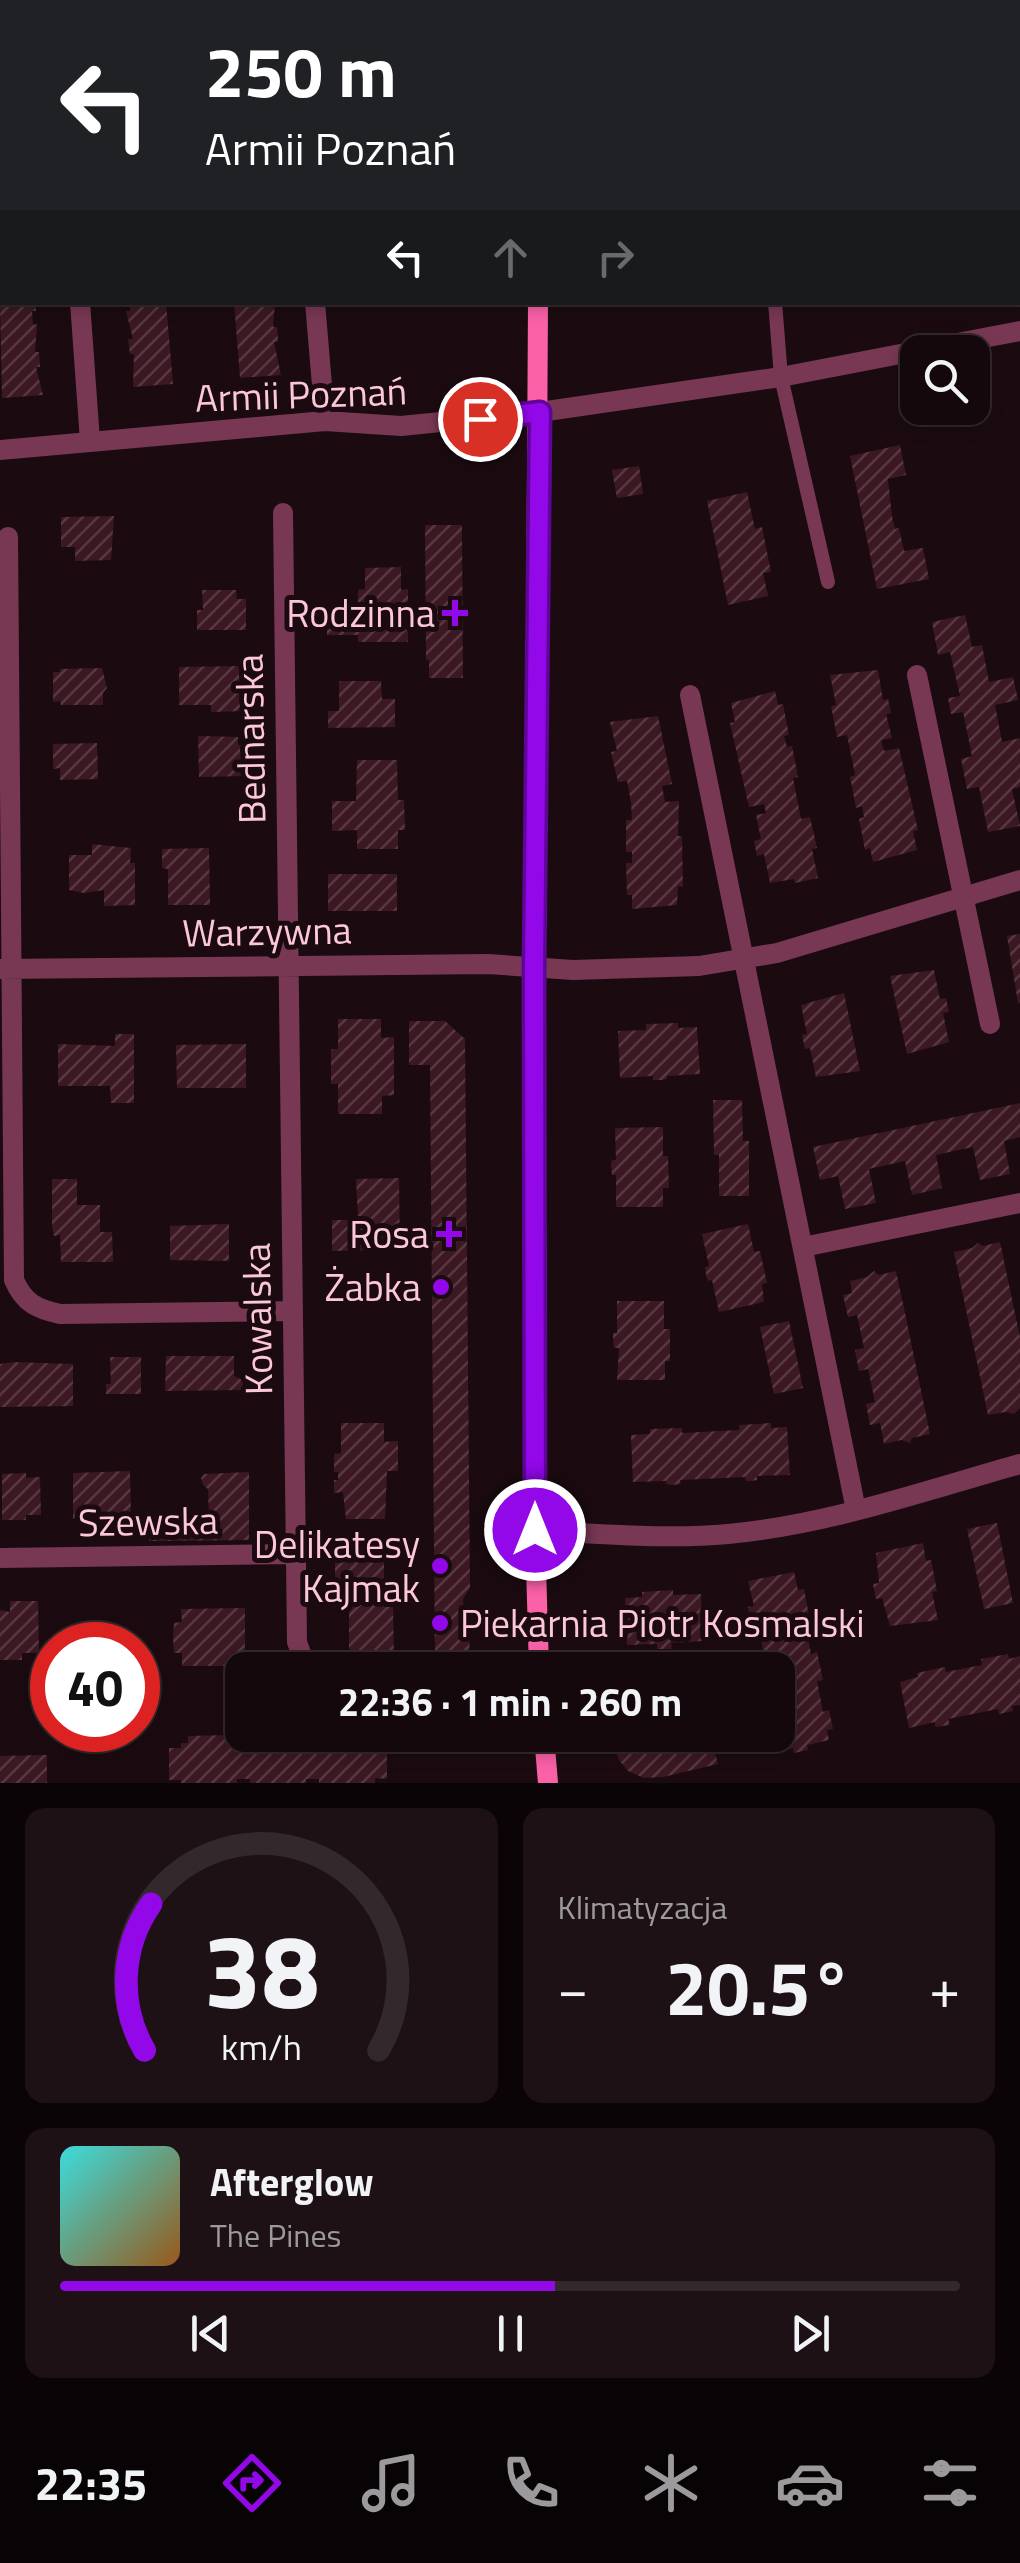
<!DOCTYPE html>
<html lang="pl">
<head>
<meta charset="utf-8">
<style>
  :root { --surface:#14080c; --page:#1d1115; --text:#f1f3f6; --muted:#9d9a9d; --line:#33292d; --accent:#9208e8 }
  body { margin:0; font-family:"Titillium Web",sans-serif; background:var(--page); color:var(--text); height:100vh; display:flex; flex-direction:column; font-size:38px; white-space:nowrap }
  * { box-sizing:border-box; margin:0 }
  p { font-size:32px; color:var(--muted) }
  .icon { flex:none; width:55px; height:55px; fill:none; stroke:currentColor; stroke-width:2; stroke-linecap:round; stroke-linejoin:round }
  .map { position:relative; height:1783px; overflow:hidden }
  .sheet { display:flex; flex-direction:column; gap:25px; padding:25px; background:#0b0407; flex:1 }
  .sheet>* { flex:none }
  .hud { position:absolute; left:0px; top:0px; width:1020px; height:305px; box-shadow:0 5px 15px #0003,0 0 0 2px var(--line); background:#202124; color:#fff; overflow:hidden }
  .buttons { position:absolute; left:900px; top:335px; display:grid; gap:20px }
  .buttons a { display:grid; place-items:center; width:90px; height:90px; border-radius:20px; background:var(--surface); box-shadow:0 5px 15px #0003,0 0 0 2px var(--line); font-size:50px }
  .speed { position:absolute; left:30px; top:1622px; display:flex; gap:20px; font-size:50px; font-weight:700; text-align:center }
  .speed>* { display:grid; place-content:center; width:130px; height:130px; border-radius:50%; background:var(--surface); box-shadow:0 5px 15px #0003,0 0 0 2px var(--line); line-height:1 }
  .speed .limit { border:15px solid #d22; background:#fff; color:#111 }
  .pin { position:absolute; display:grid; place-items:center; width:85px; height:85px; color:#fff; margin:-42px; border:5px solid #fff; border-radius:50%; box-shadow:0 2px 10px #0007 }
  .me { position:absolute; width:110px; margin:-55px; rotate:0deg; stroke-linejoin:round; filter:drop-shadow(0 0 8px #0008) }
  .turn { display:flex; align-items:center; gap:35px; height:210px; padding:0 40px; font-size:45px }
  .turn .icon { width:130px; height:130px; stroke-width:2.5 }
  .turn b { display:block; font-size:70px; line-height:85px }
  .lanes { display:flex; align-items:center; height:95px; padding:0 40px; background:#0003; justify-content:center; gap:50px; direction:ltr }
  .lanes .off { opacity:.35 }
  .big { font-size:75px; font-weight:700; line-height:1.1 }
  .sheet .tile { flex:1; display:flex; flex-direction:column; justify-content:center; gap:15px; min-width:0; padding:0 35px; border-radius:20px; background:var(--page) }
  .sheet .dial { align-items:center; gap:0 }
  .dial svg { height:260px; overflow:visible; fill:none; stroke:var(--line); stroke-width:7; stroke-linecap:round; text-anchor:middle }
  .dial text { fill:var(--text); stroke:none }
  .song { display:flex; align-items:center; gap:30px }
  .cover { width:120px; height:120px; border-radius:15px; background:linear-gradient(135deg,hsl(180 70% 55%),hsl(30 70% 35%)) }
  .played { height:10px; border-radius:5px; background:linear-gradient(90deg,var(--accent) 55%,var(--line) 55%) }
  .keys { display:flex; justify-content:space-around; direction:ltr }
  .heat { display:flex; justify-content:space-between; align-items:center; font-size:55px; direction:ltr }
  .sheet .tiles { flex:1; display:grid; gap:25px; grid-template-columns:1fr 1fr }
  .tile:last-child { grid-column:span 2 }
  .trip { position:absolute; left:225px; top:1652px; width:570px; height:100px; border-radius:20px; background:var(--surface); box-shadow:0 5px 15px #0003,0 0 0 2px var(--line); font-weight:700; line-height:100px; text-align:center }
  .tabs { display:flex; height:160px; justify-content:space-around; align-items:center; background:#080305; color:var(--muted) }
  .tabs .icon { width:70px; height:70px }
  .tabs .active { color:var(--accent) }
  .tabs b { font-size:45px; color:var(--text) }
  .map>svg:first-child { display:block }
  .building { fill:url(#building-hatch) }
  .lines { fill:none; stroke-linecap:round; stroke-linejoin:round }
  .lane { stroke:#783854; stroke-width:14 }
  .street { stroke:#783854; stroke-width:20 }
  .secondary { stroke:#fa61a7; stroke-width:20 }
  .route-casing { stroke:#5f0597; stroke-width:25 }
  .route { stroke:#9208e8; stroke-width:18 }
  .poi-dot { fill:#9208e8; stroke:#1b0b10; stroke-width:4 }
  .labels { text-anchor:middle; dominant-baseline:central; stroke-width:10; stroke-linejoin:round; paint-order:stroke }
  .street-label { font-size:38px; fill:#fdc7db; stroke:#1b0b10 }
  .poi-label { font-size:38px; fill:#fdc7db; stroke:#1b0b10; text-anchor:end }
</style>
</head>
<body>
<div class="map">
<svg width="1020" height="1783" viewBox="0 0 1020 1783">
  <defs>
    <pattern id="building-hatch" width="6" height="6" patternUnits="userSpaceOnUse" patternTransform="scale(2.5)"><rect width="6" height="6" fill="#3b1822"/><path d="M-1 1l2-2M0 6l6-6M5 7l2-2" fill="none" stroke="#583842"/></pattern>
  </defs>
  <rect width="100%" height="100%" fill="#1b0b10"/>
  <path class="building" d="M0,302H35L36,311H32L33,325L37,324L35,352H39L40,367H36L43,395L2,398Z
    M130,302H166L173,384L133,387L134,354H130L128,339H133L126,311H130Z
    M234,302H275L273,327H277L278,342H274L281,375L240,378Z
    M900,445L906,475L888,479L892,516L895,529L899,528L904,551L923,548L929,579L877,589L850,456Z
    M639,466L643,494L617,498L612,470Z
    M747,492L755,529L762,527L771,572L763,573L768,596L728,605L707,501Z
    M114,516L111,560L75,561V547H61V517Z
    M425,525H462L463,678H429V660H426Z
    M401,567V590L408,589V642H358V635H327V617L358,616V590L365,589V568Z
    M202,590H236L237,599H246V630H197V610H203Z
    M965,615L972,647L982,645L989,682L1013,677L1018,700L995,705L1002,742L1020,738V787L1012,789L1020,826L988,832L979,787L967,789L961,759L972,756L963,712L951,714L948,698L960,696L950,652L938,655L932,622Z
    M245,666L246,711L211,712V705H179V667Z
    M102,668L107,688L103,693V705H61L60,701L53,702V672H60V669Z
    M878,670L883,700L888,699L891,713L886,714L892,738L881,740L884,751L899,748L918,830L913,831L917,850L873,862L870,848L865,850L859,819L864,817L862,806L856,808L850,777L855,775L847,735L837,737L831,706L836,705L830,675Z
    M339,681H381L382,699H395V727L328,728V711H339Z
    M775,691L778,705L783,704L789,735L784,736L787,747L792,746L798,777L793,778L801,819L810,817L817,848L812,849L818,878L795,883L794,879L770,883L764,854L757,856L754,841L761,839L756,815L766,813L764,804L749,807L730,723L735,722L731,703Z
    M658,716L672,784L662,786L665,802L679,801L678,836H682L683,887L678,886L677,905L632,909V895H627L626,863H632V852H626V820H632L631,802L627,781L618,782L611,752L617,751L610,722Z
    M198,736L238,737V745H247V776L199,777Z
    M97,743L98,779L60,780V768L53,769V744Z
    M357,760H397L398,800H404L405,830H398V849H357V830L332,831V801H356Z
    M92,844L131,848L130,863H135V905L104,906V890L84,893L69,890V855H92Z
    M209,848L210,905H168V869L162,868V849Z
    M328,874H397V911H328Z
    M1020,934V1003H1018L1007,936Z
    M934,970L940,999L946,998L949,1012L943,1013L949,1042L907,1054L890,976Z
    M844,993L860,1071L816,1077L810,1048L805,1049L802,1035L807,1034L801,1005Z
    M338,1019H381V1038L394,1037V1095L382,1096V1114H338V1084H331V1049H338Z
    M409,1021H445L465,1039L470,1588L463,1599L464,1613L470,1624L469,1670H435L430,1065H409Z
    M678,1023V1028L697,1027L700,1074L667,1076V1079L662,1080H653V1076L620,1078L618,1031L646,1030V1024Z
    M115,1034H134V1103H111L110,1086H58V1044L115,1046Z
    M246,1044V1088H177L176,1045Z
    M713,1100H742L743,1141H749V1196H719V1155H714Z
    M1020,1103V1137L1004,1141L1010,1174L980,1180L973,1147L954,1151L936,1155L942,1188L912,1195L905,1161L869,1169L876,1203L845,1209L838,1176L820,1180L813,1147Z
    M663,1127V1156H668L669,1188H663V1207H616V1175H612L611,1165L612,1160H616L615,1128Z
    M399,1178L400,1250L332,1251V1220H358L356,1179Z
    M52,1179H77V1205H100V1232H112L113,1262H61L60,1235L54,1236L52,1226Z
    M229,1224V1261L170,1260V1226Z
    M748,1224L754,1252L760,1251L767,1283L762,1284L764,1302L719,1312L712,1280L708,1281L706,1275L705,1267L709,1266L702,1234Z
    M1000,1242L1020,1337V1408L1014,1414L1006,1412L988,1415L954,1252L972,1248L978,1243L983,1246Z
    M874,1271L879,1275L896,1271L905,1313L930,1434L912,1438L910,1443L901,1440L884,1444L880,1423L870,1425L866,1404L875,1402L868,1369L859,1371L855,1350L864,1348L857,1315L848,1317L843,1295L852,1293L850,1281L867,1277Z
    M617,1301H664V1329H670V1361H665V1380H617L619,1348H614L613,1338V1333H617Z
    M789,1321L803,1388L774,1394L760,1327Z
    M166,1356H234V1376L243,1380V1390L165,1391Z
    M110,1357H141V1394H106V1384H111Z
    M13,1362L73,1364V1406L0,1407V1364Z
    M341,1423H384V1442L398,1441V1471H387L385,1519H346L343,1492L334,1493V1480H338V1472H334V1454L341,1453Z
    M771,1423V1428L787,1427L790,1475L757,1476V1480L751,1481H746L745,1477L680,1480L681,1484L671,1485L666,1484V1481L633,1482L631,1435L650,1434V1429L682,1428V1433L739,1430V1425Z
    M130,1471L131,1515L73,1519V1473Z
    M249,1472V1540L149,1541V1513H190V1518H209L208,1489L203,1485L201,1478L204,1474Z
    M26,1473V1478L40,1477L41,1515H26V1520H2V1474Z
    M997,1523L1013,1603L984,1609L967,1529Z
    M923,1543L926,1561L931,1560L937,1591L932,1592L938,1620L890,1626L882,1598L876,1599L873,1584L879,1583L876,1553Z
    M335,1553H384V1607H393L394,1660L349,1661V1607H335Z
    M794,1572L798,1590L804,1589L809,1616L804,1617L811,1654L817,1652L823,1680L817,1681L823,1712L829,1710L833,1729L827,1730L829,1740L807,1745L808,1750L794,1753L793,1748L770,1753L768,1742L763,1744L761,1735H778V1670H767L757,1620L751,1621L748,1607L754,1606L748,1581Z
    M673,1590V1595L701,1594L702,1641L671,1643L672,1649H657V1644L627,1645L625,1598L642,1597V1592Z
    M10,1601H38L39,1653H22V1660H0V1610L10,1612Z
    M245,1608V1666H182V1653H174L173,1638L174,1623L182,1622L181,1609Z
    M1008,1654L1009,1659L1020,1656V1705L1012,1706L1013,1711L999,1714L998,1709L948,1719L950,1725L935,1727V1722L909,1728L900,1682L918,1677L917,1673L945,1667L946,1672L982,1665L981,1659Z
    M228,1735V1743H236V1748H250V1743H258V1735H298V1742H306V1748H319V1742H328V1735H367V1742H375V1747H387V1779L375,1778V1783H319V1779H306V1783H250V1779H237V1783H181V1780H169V1748H181V1743H188V1736Z
    M611,1735H710L718,1764L663,1777L644,1778L628,1771L619,1760Z
    M47,1755V1783H0V1756Z"/>
  <g class="lines">
    <path class="lane" d="M748,0V2
      M775,302L781,377L828,582"/>
    <path class="street" d="M80,302L90,441
      M315,302L325,421
      M0,450L325,421L401,426L540,412L781,377L1020,331
      M283,513L297,1642L307,1670
      M8,537L14,1280C24,1303 37,1309 60,1314L292,1311
      M917,675L990,1024
      M690,695L856,1510
      M0,969L488,964L573,970L699,966L777,953L1020,880
      M803,1247L1020,1203
      M535,1531C599,1533 664,1540 728,1534C827,1525 924,1491 1020,1464
      M0,1558L296,1554"/>
    <path class="secondary" d="M487,0V2
      M538,302L534,969L535,1531L539,1670
      M544,1735L548,1783"/>
  </g>
  <g class="lines">
    <g class="route-casing">
      <path id="route" d="M480,419L540,412L534,969L535,1530"/>
    </g>
    <use href="#route" class="route"/>
  </g>
  <g class="poi-dot">
    <path d="M450 598h10v10h10v10h-10v10h-10v-10h-10v-10h10z"/>
    <path d="M444 1219h10v10h10v10h-10v10h-10v-10h-10v-10h10z"/>
    <circle cx="441" cy="1287" r="10"/>
    <circle cx="440" cy="1566" r="10"/>
    <circle cx="440" cy="1623" r="10"/>
  </g>
  <g class="labels">
    <g class="street-label">
      <text transform="translate(301 394) rotate(-2)">Armii Poznań</text>
      <text transform="translate(250 739) rotate(-91)">Bednarska</text>
      <text transform="translate(267 931) rotate(-1)">Warzywna</text>
      <text transform="translate(257 1319) rotate(-91)">Kowalska</text>
      <text transform="translate(148 1521) rotate(-1)">Szewska</text>
    </g>
    <g class="poi-label">
      <text x="435" y="613">Rodzinna</text>
      <text x="429" y="1234">Rosa</text>
      <text x="421" y="1287">Żabka</text>
      <text x="420" y="1544">Delikatesy<tspan x="420" dy="44">Kajmak</tspan></text>
      <text x="460" y="1623" text-anchor="start">Piekarnia Piotr Kosmalski</text>
    </g>
  </g>
</svg>
<div class="buttons">
<a><svg class="icon" aria-label="search" viewBox="0 0 24 24"><circle cx="10" cy="10" r="6"/><path d="M15 15l6 6"/></svg></a>
</div>
<div class="speed"><div class="limit">40</div></div>
<div class="pin" style="left:480px;top:419px;background:#d93025"><svg class="icon" aria-label="arrive" viewBox="0 0 24 24"><path d="M6 21V4h12l-3 4 3 4H6"/></svg></div>
<svg class="me" style="left:535px;top:1530px" viewBox="-20 -20 40 40"><circle r="17" fill="#9208e8" stroke="#fff" stroke-width="3"/><path d="M0-11L8 9 0 5-8 9z" fill="#fff"/></svg>
<div class="trip">22:36 · 1 min · 260 m</div>
<div class="hud">
<div class="turn"><svg class="icon" aria-label="left" viewBox="0 0 24 24"><path d="M17 20v-9H6M10 6l-5 5 5 5"/></svg><div><b>250 m</b>Armii Poznań</div></div>
<div class="lanes"><svg class="icon" aria-label="left" viewBox="0 0 24 24"><path d="M17 20v-9H6M10 6l-5 5 5 5"/></svg><svg class="icon off" aria-label="ahead" viewBox="0 0 24 24"><path d="M12 20V5M6 11l6-6 6 6"/></svg><svg class="icon off" aria-label="right" viewBox="0 0 24 24"><path d="M7 20v-9h11M14 6l5 5-5 5"/></svg></div>
</div>
</div>
<section class="sheet">
<div class="tiles">
<div class="tile dial"><svg viewBox="0 0 100 80">
<path d="M14 69A42 42 0 1 1 86 69"/>
<path d="M14 69A42 42 0 0 1 16 24" stroke="#9208e8"/>
<text x="50" y="56" font-size="32" font-weight="700">38</text>
<text x="50" y="72" font-size="11">km/h</text>
</svg></div>
<div class="tile"><p>Klimatyzacja</p>
<div class="heat"><a>−</a><b class="big">20.5°</b><a>+</a></div>
</div>
<div class="tile">
<div class="song"><i class="cover"></i><div><b>Afterglow</b><p>The Pines</p></div></div>
<div class="played"></div>
<div class="keys"><svg class="icon" aria-label="previous" viewBox="0 0 24 24"><path d="M18 5L8 12l10 7zM5 5v14"/></svg><svg class="icon" aria-label="pause" viewBox="0 0 24 24"><path d="M8 5v14M16 5v14"/></svg><svg class="icon" aria-label="next" viewBox="0 0 24 24"><path d="M6 5l10 7-10 7zM19 5v14"/></svg></div>
</div>
</div>
</section>
<nav class="tabs">
<b>22:35</b>
<svg class="icon active" aria-label="directions" viewBox="0 0 24 24"><path d="M12 3l9 9-9 9-9-9zM9 14v-3h6M13 9l2 2-2 2"/></svg>
<svg class="icon" aria-label="music" viewBox="0 0 24 24"><path d="M9 18V5l10-2v13"/><circle cx="6" cy="18" r="3"/><circle cx="16" cy="16" r="3"/></svg>
<svg class="icon" aria-label="phone" viewBox="0 0 24 24"><path d="M5 4h4l2 5-3 2q2 4 5 5l2-3 5 2v4C11 20 4 13 5 4z"/></svg>
<svg class="icon" aria-label="climate" viewBox="0 0 24 24"><path d="M12 3v18M4 7l16 10M4 17L20 7"/></svg>
<svg class="icon" aria-label="car" viewBox="0 0 24 24"><path d="M5 17H2v-5l4-1 3-4h7l3 4 3 1v5h-3M9 17h6M6 11h13"/><circle cx="7" cy="17" r="2"/><circle cx="17" cy="17" r="2"/></svg>
<svg class="icon" aria-label="filters" viewBox="0 0 24 24"><path d="M4 7h16M4 17h16"/><circle cx="9" cy="7" r="2"/><circle cx="15" cy="17" r="2"/></svg>
</nav>
</body>
</html>
